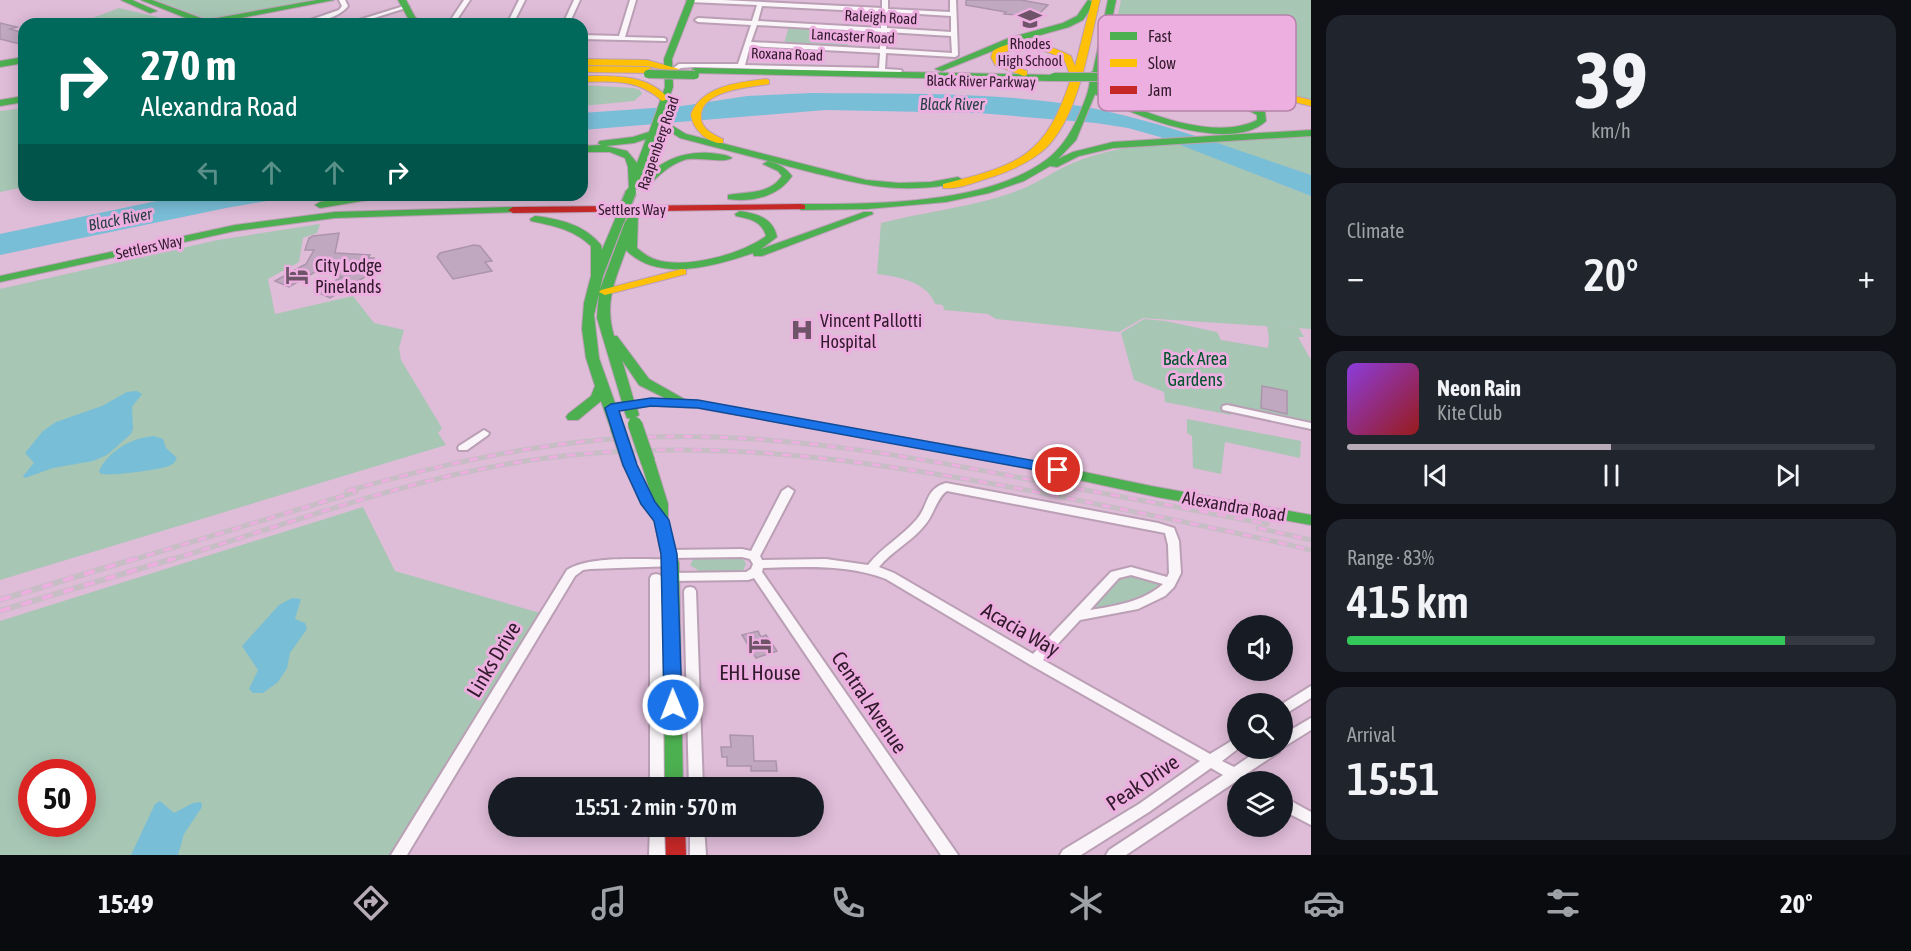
<!DOCTYPE html>
<html lang="en">
<head>
<meta charset="utf-8">
<style>
  :root { --surface:#171b24; --page:#20242c; --text:#f1f3f6; --muted:#9ea1a6; --line:#363941; --accent:#b6abb7 }
  body { margin:0; font-family:"Asap Condensed",sans-serif; background:var(--page); color:var(--text); height:100vh; display:flex; flex-direction:column; font-size:22px; white-space:nowrap }
  * { box-sizing:border-box; margin:0 }
  p { font-size:20px; color:var(--muted) }
  .icon { flex:none; width:33px; height:33px; fill:none; stroke:currentColor; stroke-width:2; stroke-linecap:round; stroke-linejoin:round }
  .map { position:relative; flex:1; overflow:hidden }
  .details { display:flex; flex-direction:column; gap:15px; padding:15px; background:#0d0f14; width:600px }
  .details>* { flex:none }
  .guide { position:absolute; left:18px; top:18px; width:570px; height:183px; border-radius:18px; box-shadow:0 3px 15px #0003; background:#00695c; color:#fff; overflow:hidden }
  .buttons { position:absolute; left:1227px; top:615px; display:grid; gap:12px }
  .buttons a { display:grid; place-items:center; width:66px; height:66px; border-radius:50%; background:var(--surface); box-shadow:0 3px 15px #0003; font-size:30px }
  .speed { position:absolute; left:18px; top:759px; display:flex; gap:12px; font-size:30px; font-weight:700; text-align:center }
  .speed>* { display:grid; place-content:center; width:78px; height:78px; border-radius:50%; background:var(--surface); box-shadow:0 3px 15px #0003; line-height:1 }
  .speed .limit { border:9px solid #d22; background:#fff; color:#111 }
  .pin { position:absolute; display:grid; place-items:center; width:51px; height:51px; color:#fff; margin:-26px; border:3px solid #fff; border-radius:50%; box-shadow:0 2px 6px #0007 }
  .me { position:absolute; width:66px; margin:-33px; rotate:359deg; stroke-linejoin:round; filter:drop-shadow(0 0 4px #0008) }
  .turn { display:flex; align-items:center; gap:21px; height:126px; padding:0 24px; font-size:27px }
  .turn .icon { width:78px; height:78px; stroke-width:2.5 }
  .turn b { display:block; font-size:42px; line-height:51px }
  .lanes { display:flex; align-items:center; height:57px; padding:0 24px; background:#0003; justify-content:center; gap:30px; direction:ltr }
  .lanes .off { opacity:.35 }
  .big { font-size:45px; font-weight:600; line-height:1.1 }
  .details .tile { flex:1; display:flex; flex-direction:column; justify-content:center; gap:9px; min-width:0; padding:0 21px; border-radius:18px; background:var(--page) }
  .details .dial { align-items:center; gap:0 }
  .dial b { font-size:78px; line-height:1 }
  .song { display:flex; align-items:center; gap:18px }
  .cover { width:72px; height:72px; border-radius:9px; background:linear-gradient(135deg,hsl(270 70% 55%),hsl(0 70% 35%)) }
  .played { height:6px; border-radius:3px; background:linear-gradient(90deg,var(--accent) 50%,var(--line) 50%) }
  .keys { display:flex; justify-content:space-around; direction:ltr }
  .heat { display:flex; justify-content:space-between; align-items:center; font-size:33px; direction:ltr }
  .charge { height:9px; border-radius:4px; background:linear-gradient(90deg,#34c759 83%,var(--line) 0) }
  .trip { position:absolute; left:488px; top:777px; width:336px; height:60px; border-radius:30px; background:var(--surface); box-shadow:0 3px 15px #0003; font-weight:600; line-height:60px; text-align:center }
  .tabs { display:flex; height:96px; justify-content:space-around; align-items:center; background:#090b0e; color:var(--muted) }
  .tabs .icon { width:42px; height:42px }
  .tabs .on { color:var(--accent) }
  .tabs b { font-size:27px; color:var(--text) }
  main { display:flex; flex:1; min-height:0 }
  .map>svg:first-child { display:block }
  .green { fill:#a7c6b4; fill-rule:evenodd }
  .water { fill:#79bed7 }
  .building { fill:#c0a8c0; stroke:#ac94ac; stroke-width:1.5 }
  .lines { fill:none; stroke-linecap:round; stroke-linejoin:round }
  .street-casing { stroke:#ba9fb5; stroke-width:4 }
  .fast-casing { stroke:#ba9fb5; stroke-width:2 }
  .slow-casing { stroke:#ba9fb5; stroke-width:2 }
  .jam-casing { stroke:#ba9fb5; stroke-width:2 }
  .street { fill:#faf5f9; fill-rule:evenodd }
  .fast { fill:#4caf50; fill-rule:evenodd }
  .slow { fill:#ffc107; fill-rule:evenodd }
  .jam { fill:#c62828; fill-rule:evenodd }
  .rail-far1-casing { stroke:#c7bec5; stroke-width:5 }
  .rail-casing { stroke:#c7bec5; stroke-width:6 }
  .rail-far1 { stroke:#edaee0; stroke-width:3; stroke-dasharray:9; stroke-linecap:butt }
  .rail { stroke:#edaee0; stroke-width:4; stroke-dasharray:11; stroke-linecap:butt }
  .fast-bridge-far2-casing { stroke:#ba9fb5; stroke-width:10; stroke-linecap:butt }
  .fast-bridge-far1-casing { stroke:#ba9fb5; stroke-width:13; stroke-linecap:butt }
  .fast-bridge-casing { stroke:#ba9fb5; stroke-width:16; stroke-linecap:butt }
  .fast-bridge-far2 { stroke:#4caf50; stroke-width:8 }
  .fast-bridge-far1 { stroke:#4caf50; stroke-width:10 }
  .fast-bridge { stroke:#4caf50; stroke-width:14 }
  .route { fill:#1a73e8; stroke:#114b97; stroke-width:1.5 }
  .labels { text-anchor:middle; dominant-baseline:central; stroke-width:6; stroke-linejoin:round; paint-order:stroke }
  .far-street-label { font-size:15px; fill:#321a2d; stroke:#edaee0 }
  .far-poi-label { font-size:15px; fill:#321a2d; stroke:#edaee0 }
  .far-water-label { font-size:16px; font-style:italic; fill:#284147; stroke:#edaee0 }
  .poi-label { font-size:18px; fill:#321a2d; stroke:#edaee0; text-anchor:start }
  .park-label { font-size:18px; fill:#02542c; stroke:#edaee0 }
  .street-label { font-size:18px; fill:#321a2d; stroke:#edaee0 }
  .near-street-label { font-size:21px; fill:#321a2d; stroke:#edaee0 }
  .near-poi-label { font-size:21px; fill:#321a2d; stroke:#edaee0 }
  .key { fill:#edaee0; stroke:#b582aa; stroke-width:1.5 }
  .key-label { font-size:16px; fill:#321a2d }
</style>
</head>
<body>
<main>
<div class="map">
<svg width="1311" height="855" viewBox="0 0 1311 855">
  <rect width="100%" height="100%" fill="#dfbcd8"/>
  <path class="green" d="M155,0H318L207,19Z
    M1121,0H1311V101L1178,70L1129,48L1115,29Z
    M119,8L161,18L165,20L162,24H77Z
    M789,26L850,30L847,48L784,44Z
    M582,85L634,88L640,90L642,94L634,101L582,106Z
    M24,108V187L0,192V111Z
    M1311,134V175L1211,142Z
    M1152,143H1177L1311,196V329L1143,318L1119,332L996,319L988,314L944,310L943,305L935,304C927,282 897,276 877,274L881,223C927,211 975,207 1019,190C1038,183 1054,171 1073,163C1098,152 1125,148 1152,143Z
    M320,224L317,233L303,238L299,262L268,279L275,314L353,296L374,323L404,330L399,348L401,360L442,428L438,433L446,445L0,580V289L218,240Z
    M1144,319L1165,321L1217,332L1221,340L1268,348L1269,338L1267,326L1299,328L1304,337H1298L1311,360V422L1235,406H1231V415L1165,402L1164,392L1134,380L1121,333Z
    M1187,419L1301,441L1300,458L1225,442L1221,474L1193,468L1192,436L1187,433Z
    M363,507L395,571L540,613L392,855H0V621ZM32,772H82V824H32Z
    M736,557L744,560L746,564L743,571H699L690,565L694,558Z
    M1126,573L1157,581L1160,587L1138,600L1100,609L1093,605L1119,576Z"/>
  <path class="water" d="M812,93C891,94 974,92 1053,102C1141,113 1227,147 1311,175V196L1160,137L1128,128L1096,123L979,113L825,110L582,130V113L682,106L747,96Z
    M185,195H302L226,208L0,255V234Z
    M137,391L142,394L132,407L133,429L131,434L107,455L93,461L53,468L25,478L23,476L34,463L25,453L43,431L56,422L102,406L127,392Z
    M147,437L154,436L163,439L166,448L177,458C175,461 175,463 171,465C163,470 110,476 101,474L99,471C107,453 128,440 147,437Z
    M292,598L301,599L295,619L305,623L307,629L290,653L287,668L278,682L263,693H253L249,689L258,670L242,646L279,605Z
    M160,801L174,813L193,803L201,802L202,807L184,834L178,855H131L155,804Z"/>
  <path class="building" d="M966,0H1021L1048,5L1036,17L1004,14L1006,12L966,5Z
    M0,23L17,27L10,29L24,33V45L0,39Z
    M339,233L335,253L370,255L368,258H374L365,277L330,298L315,291L342,277L322,268L289,287L275,281L306,264L314,250H305L309,238L313,236Z
    M474,245L480,246L492,261L485,262L492,271L453,279L437,257L440,253Z
    M1262,386L1287,391V414L1261,408Z
    M758,631L761,637L766,635L777,651L756,658L742,635Z
    M730,735L753,736L754,761H776L777,771H751V766H727V757H722L721,747H731Z"/>
  <g class="lines">
    <g class="street-casing">
      <path id="street" d="M339,0H345L348,6C339,18 314,24 299,24L339,10L342,6Z
        M464,0H470L454,24H448Z
        M519,0H525L513,24H507Z
        M574,0H580L569,24H563Z
        M630,0H636L625,37L664,38L666,39V41L582,39V35L619,36Z
        M687,0H723L882,8V0H888V9L950,12V0H956L958,55L955,57L886,53L885,69L901,70L902,71L899,73L694,67L681,68L675,71L672,69L679,64H738L751,25L698,22L695,20L698,18L752,21L757,5L690,2ZM762,6L881,12V28L758,21ZM887,12L951,16V32L887,28ZM757,25L881,32L880,49L751,42ZM887,32L951,36L952,53L886,49ZM750,46L880,53L879,68L745,65Z
        M404,6L409,7L355,24H346Z
        M1227,405L1311,423V429L1223,410L1222,408L1223,406Z
        M484,430L489,433L488,435L467,450H459L458,448L459,446Z
        M946,483L1158,523L1174,528L1179,541L1181,573L1174,587L1165,596L1138,609L1080,620L1043,660L1210,754L1238,737V748H1239L1222,761L1234,767L1262,748H1281L1279,752L1246,774L1253,778L1255,782H1238V783L1235,782L1126,855H1106L1109,850L1223,775L1211,768L1149,812L1081,855H1060L1063,850L1139,804L1200,761L1029,664L886,579C846,564 805,567 763,568L762,572L958,855H941L754,578L748,580L671,581L667,580L665,577L667,574L671,573L746,572L751,569L753,564L750,559L742,557L669,558L665,557L663,554L665,551L669,550L742,549L751,551L782,491L788,487L794,491L760,556L762,560L826,559L868,565C882,547 903,536 917,519C929,505 925,489 946,483ZM947,491L1165,533L1168,545L1169,573L1167,577L1131,567L1111,572L1033,654L894,573L879,567C892,551 911,542 924,526C934,515 937,497 947,491ZM1131,575L1163,584C1143,602 1115,606 1090,610L1119,578Z
        M671,559L675,560L677,563L675,566L590,569L583,570L575,576L407,855H391L567,570C590,555 642,560 671,559Z
        M656,574L660,575L662,578L664,788H650V578L652,575Z
        M690,587L694,588L696,591L703,788H689L684,591L686,588Z
        M1311,686V698L1282,716V704Z
        M1311,718V730L1282,748V735Z
        M1282,796L1311,812V825L1282,810Z
        M650,826H664L665,855H649Z
        M690,826H704L706,855H690Z"/>
    </g>
    <g class="fast-casing">
      <path id="fast" d="M121,0H132L157,11L150,13Z
        M141,0H152L206,20L317,0H334L210,24H193L196,22Z
        M398,0H406L415,17L423,24H414L408,18Z
        M687,0H695L672,59L673,87L660,125L668,123L686,134L866,180L899,183L931,182L958,177L963,180L962,182C898,197 851,182 791,167C754,157 717,148 680,138L660,125L639,183C659,162 681,151 710,153C717,154 726,154 732,158C723,164 697,156 684,160C669,165 658,176 648,186L639,184L637,189H629L628,167L625,158L610,152H582V146L601,145L598,143L600,141L633,137L649,132L665,87L664,59ZM646,139L637,163L627,151L606,146L634,143Z
        M1088,0L1095,2L1083,20L1069,27L1015,42L942,71L935,69L1009,38L1063,23L1077,16Z
        M1108,0H1116L1099,82V89C1136,112 1215,142 1257,120V115C1216,90 1170,90 1123,87L1119,84L1123,81C1173,85 1221,85 1265,112L1266,121C1231,154 1130,116 1095,94L1076,140L1058,159L1073,152L1113,142L1311,130V136L1113,148L1079,156L1057,167L1050,166L1024,181L989,193L946,202L867,209L801,210L796,207L801,204C873,204 985,205 1046,160C1060,150 1071,133 1078,117C1084,103 1091,88 1090,73L1093,71Z
        M24,57V63L0,67V61Z
        M695,68L1053,75L1057,78L1053,81L692,73V69Z
        M24,96V102L0,106V100Z
        M768,161C779,164 785,167 792,176C779,196 752,203 728,199V195C748,191 769,195 782,176L778,171L763,164Z
        M361,195H385L380,198L320,208L315,205L320,202Z
        M477,195H520L521,196C513,202 485,201 477,195Z
        M513,207L517,208V212L335,218L235,231L0,282V276L235,225L335,212Z
        M633,211L638,214L637,248C643,253 649,258 657,260C687,269 742,254 766,236C762,221 750,219 736,216L735,214L740,211C758,214 773,218 777,237L761,249L864,212H872L873,214L762,256H754L753,253C715,266 658,283 626,250C615,281 604,302 614,336H617L649,379L686,400L988,452L1151,486L1311,515V525L1157,497L988,460L698,408L651,406L637,408L639,415L632,419L627,418L624,410L618,411L624,427L617,431L610,427L601,401L578,420H568L566,417L568,414L591,396L595,386L586,358L582,329L584,303L591,276V246C573,229 554,226 531,221L530,219L535,216C560,219 585,225 601,245L602,250L616,217H624L625,219L603,276L594,315L599,358L615,403L622,402L597,318L599,292L628,214ZM622,360L639,385L667,399L634,401Z
        M648,458L655,462L668,504V520L679,563L683,788H665L663,563L654,520V504L641,462Z"/>
    </g>
    <g class="slow-casing">
      <path id="slow" d="M1092,0H1100C1089,44 1080,112 1048,146C1033,161 1012,170 992,177C978,181 958,190 943,188V184C1020,165 1046,156 1071,78L1064,59C1044,48 1023,46 1001,53L999,57L1001,61L1027,71V75L1024,76L995,65L991,57L993,51C1015,36 1049,44 1071,56L1075,66Z
        M1105,17H1111L1113,20L1125,44L1135,52L1158,63L1311,100V106L1177,74L1140,62L1116,45Z
        M582,59L647,60L679,69L675,72L647,66L582,65Z
        M582,66L649,67L653,70L649,73L582,72Z
        M582,76C613,76 647,73 669,99L662,101C639,79 612,81 582,82Z
        M766,79L769,80V84C751,87 700,90 701,117C701,129 714,135 723,139V143C708,144 692,129 691,114C702,86 739,82 766,79Z
        M682,269L686,270V274L605,295L599,292L601,290Z"/>
    </g>
    <g class="jam-casing">
      <path id="jam" d="M801,204L805,205V209L513,213L508,210L513,207Z
        M630,461L637,465L654,502L668,520L666,523H656L641,504L623,465Z
        M665,826H685L686,855H666Z"/>
    </g>
    <use href="#street" class="street"/>
    <use href="#fast" class="fast"/>
    <use href="#slow" class="slow"/>
    <use href="#jam" class="jam"/>
    <g class="rail-far1-casing">
      <path id="rail-far1" d="M347,491C446,463 547,440 651,437C781,433 910,456 1037,481C1113,495 1190,509 1267,524
        M1258,528L1311,540
        M129,561L356,492
        M167,561C292,523 416,475 546,458C715,436 881,462 1047,494C1135,512 1223,529 1311,550"/>
    </g>
    <g class="rail-casing">
      <path id="rail" d="M0,600L134,559
        M0,611L172,559"/>
    </g>
    <use href="#rail-far1" class="rail-far1"/>
    <use href="#rail" class="rail"/>
    <g class="fast-bridge-far2-casing">
      <path id="fast-bridge-far2" d="M648,74L695,75
        M1054,77H1114"/>
    </g>
    <g class="fast-bridge-far1-casing">
      <path id="fast-bridge-far1" d="M620,219L631,192"/>
    </g>
    <g class="fast-bridge-casing">
      <path id="fast-bridge" d="M635,424L648,462
        M617,427L630,465"/>
    </g>
    <use href="#fast-bridge-far2" class="fast-bridge-far2"/>
    <use href="#fast-bridge-far1" class="fast-bridge-far1"/>
    <use href="#fast-bridge" class="fast-bridge"/>
  </g>
  <path class="route" d="M651,398L698,400L1058,465L1066,470L1058,474L698,408L651,406L619,411L637,465L655,502L669,520L677,554L682,705L679,710L673,712L667,710L664,705L661,554L654,521L641,504L623,465L605,408L611,404Z"/>
  <defs>
    <g id="school-bare" transform="scale(1.8)"><path d="M0-5L7-2L0 1L-7-2ZM-4 1L0 2.5L4 1V4Q0 6-4 4Z" fill="#6f5369" stroke="#edaee0" stroke-width="2.5" paint-order="stroke"/></g>
    <g id="hotel-bare" transform="scale(1.8)"><path d="M-6-4.5h1.5V1H6V5H4.5V3h-9V5H-6ZM-4 0a1.8 1.8 0 1 1 3.6 0ZM.5 0V-2.5h3Q6-2.5 6 0Z" fill="#6f5369" stroke="#edaee0" stroke-width="2.5" paint-order="stroke"/></g>
    <g id="hospital-bare" transform="scale(1.8)"><path d="M-5-5h3v3.5h4V-5h3V5h-3V1.5h-4V5h-3Z" fill="#6f5369" stroke="#edaee0" stroke-width="2.5" paint-order="stroke"/></g>
  </defs>
  <g fill-rule="evenodd">
    <use href="#school-bare" x="1030" y="19"/>
    <use href="#hotel-bare" x="297" y="275"/>
    <use href="#hospital-bare" x="802" y="330"/>
    <use href="#hotel-bare" x="760" y="644"/>
  </g>
  <g class="labels">
    <g class="far-street-label">
      <text transform="translate(881 17) rotate(3)">Raleigh Road</text>
      <text transform="translate(853 36) rotate(3)">Lancaster Road</text>
      <text transform="translate(787 54) rotate(2)">Roxana Road</text>
      <text transform="translate(981 81) rotate(1)">Black River Parkway</text>
      <text transform="translate(658 143) rotate(-71)">Raapenberg Road</text>
      <text x="632" y="209">Settlers Way</text>
      <text transform="translate(149 247) rotate(-12)">Settlers Way</text>
    </g>
    <g class="far-poi-label">
      <text x="1030" y="43">Rhodes<tspan x="1030" dy="17">High School</tspan></text>
    </g>
    <g class="far-water-label">
      <text x="952" y="104">Black River</text>
      <text transform="translate(120 219) rotate(-11)">Black River</text>
    </g>
    <g class="poi-label">
      <text x="315" y="265">City Lodge<tspan x="315" dy="21">Pinelands</tspan></text>
      <text x="820" y="320">Vincent Pallotti<tspan x="820" dy="21">Hospital</tspan></text>
    </g>
    <g class="park-label">
      <text x="1195" y="358">Back Area<tspan x="1195" dy="21">Gardens</tspan></text>
    </g>
    <g class="street-label">
      <text transform="translate(1234 506) rotate(10)">Alexandra Road</text>
    </g>
    <g class="near-street-label">
      <text transform="translate(1021 629) rotate(30)">Acacia Way</text>
      <text transform="translate(493 659) rotate(-59)">Links Drive</text>
      <text transform="translate(870 702) rotate(56)">Central Avenue</text>
      <text transform="translate(1142 782) rotate(-34)">Peak Drive</text>
    </g>
    <g class="near-poi-label">
      <text x="760" y="672">EHL House</text>
    </g>
  </g>
  <rect x="1098" y="15" width="198" height="96" rx="9" class="key"/>
  <rect x="1110" y="32" width="27" height="8" fill="#4caf50"/>
  <rect x="1110" y="59" width="27" height="8" fill="#ffc107"/>
  <rect x="1110" y="86" width="27" height="8" fill="#c62828"/>
  <g class="key-label">
    <text x="1148" y="42">Fast</text>
    <text x="1148" y="69">Slow</text>
    <text x="1148" y="96">Jam</text>
  </g>
</svg>
<div class="buttons">
<a><svg class="icon" aria-label="sound" viewBox="0 0 24 24"><path d="M4 9h4l5-4v14l-5-4H4zM17 9q2 3 0 6"/></svg></a>
<a><svg class="icon" aria-label="search" viewBox="0 0 24 24"><circle cx="10" cy="10" r="6"/><path d="M15 15l6 6"/></svg></a>
<a><svg class="icon" aria-label="layers" viewBox="0 0 24 24"><path d="M12 4l9 5-9 5-9-5zM3 14l9 5 9-5"/></svg></a>
</div>
<div class="speed"><div class="limit">50</div></div>
<div class="pin" style="left:1058px;top:470px;background:#d93025"><svg class="icon" aria-label="arrive" viewBox="0 0 24 24"><path d="M6 21V4h12l-3 4 3 4H6"/></svg></div>
<svg class="me" style="left:673px;top:705px" viewBox="-20 -20 40 40"><circle r="17" fill="#1a73e8" stroke="#fff" stroke-width="3"/><path d="M0-11L8 9 0 5-8 9z" fill="#fff"/></svg>
<div class="trip">15:51 · 2 min · 570 m</div>
<div class="guide">
<div class="turn"><svg class="icon" aria-label="right" viewBox="0 0 24 24"><path d="M7 20v-9h11M14 6l5 5-5 5"/></svg><div><b>270 m</b>Alexandra Road</div></div>
<div class="lanes"><svg class="icon off" aria-label="left" viewBox="0 0 24 24"><path d="M17 20v-9H6M10 6l-5 5 5 5"/></svg><svg class="icon off" aria-label="ahead" viewBox="0 0 24 24"><path d="M12 20V5M6 11l6-6 6 6"/></svg><svg class="icon off" aria-label="ahead" viewBox="0 0 24 24"><path d="M12 20V5M6 11l6-6 6 6"/></svg><svg class="icon" aria-label="right" viewBox="0 0 24 24"><path d="M7 20v-9h11M14 6l5 5-5 5"/></svg></div>
</div>
</div>
<section class="details">
<div class="tile dial"><b>39</b><p>km/h</p></div>
<div class="tile"><p>Climate</p>
<div class="heat"><a>−</a><b class="big">20°</b><a>+</a></div>
</div>
<div class="tile">
<div class="song"><i class="cover"></i><div><b>Neon Rain</b><p>Kite Club</p></div></div>
<div class="played"></div>
<div class="keys"><svg class="icon" aria-label="previous" viewBox="0 0 24 24"><path d="M18 5L8 12l10 7zM5 5v14"/></svg><svg class="icon" aria-label="pause" viewBox="0 0 24 24"><path d="M8 5v14M16 5v14"/></svg><svg class="icon" aria-label="next" viewBox="0 0 24 24"><path d="M6 5l10 7-10 7zM19 5v14"/></svg></div>
</div>
<div class="tile"><p>Range · 83%</p><b class="big">415 km</b><div class="charge"></div></div>
<div class="tile"><p>Arrival</p><b class="big">15:51</b></div>
</section>
</main>
<nav class="tabs">
<b>15:49</b>
<svg class="icon on" aria-label="directions" viewBox="0 0 24 24"><path d="M12 3l9 9-9 9-9-9zM9 14v-3h6M13 9l2 2-2 2"/></svg>
<svg class="icon" aria-label="music" viewBox="0 0 24 24"><path d="M9 18V5l10-2v13"/><circle cx="6" cy="18" r="3"/><circle cx="16" cy="16" r="3"/></svg>
<svg class="icon" aria-label="phone" viewBox="0 0 24 24"><path d="M5 4h4l2 5-3 2q2 4 5 5l2-3 5 2v4C11 20 4 13 5 4z"/></svg>
<svg class="icon" aria-label="climate" viewBox="0 0 24 24"><path d="M12 3v18M4 7l16 10M4 17L20 7"/></svg>
<svg class="icon" aria-label="car" viewBox="0 0 24 24"><path d="M5 17H2v-5l4-1 3-4h7l3 4 3 1v5h-3M9 17h6M6 11h13"/><circle cx="7" cy="17" r="2"/><circle cx="17" cy="17" r="2"/></svg>
<svg class="icon" aria-label="filters" viewBox="0 0 24 24"><path d="M4 7h16M4 17h16"/><circle cx="9" cy="7" r="2"/><circle cx="15" cy="17" r="2"/></svg>
<b>20°</b>
</nav>
</body>
</html>
